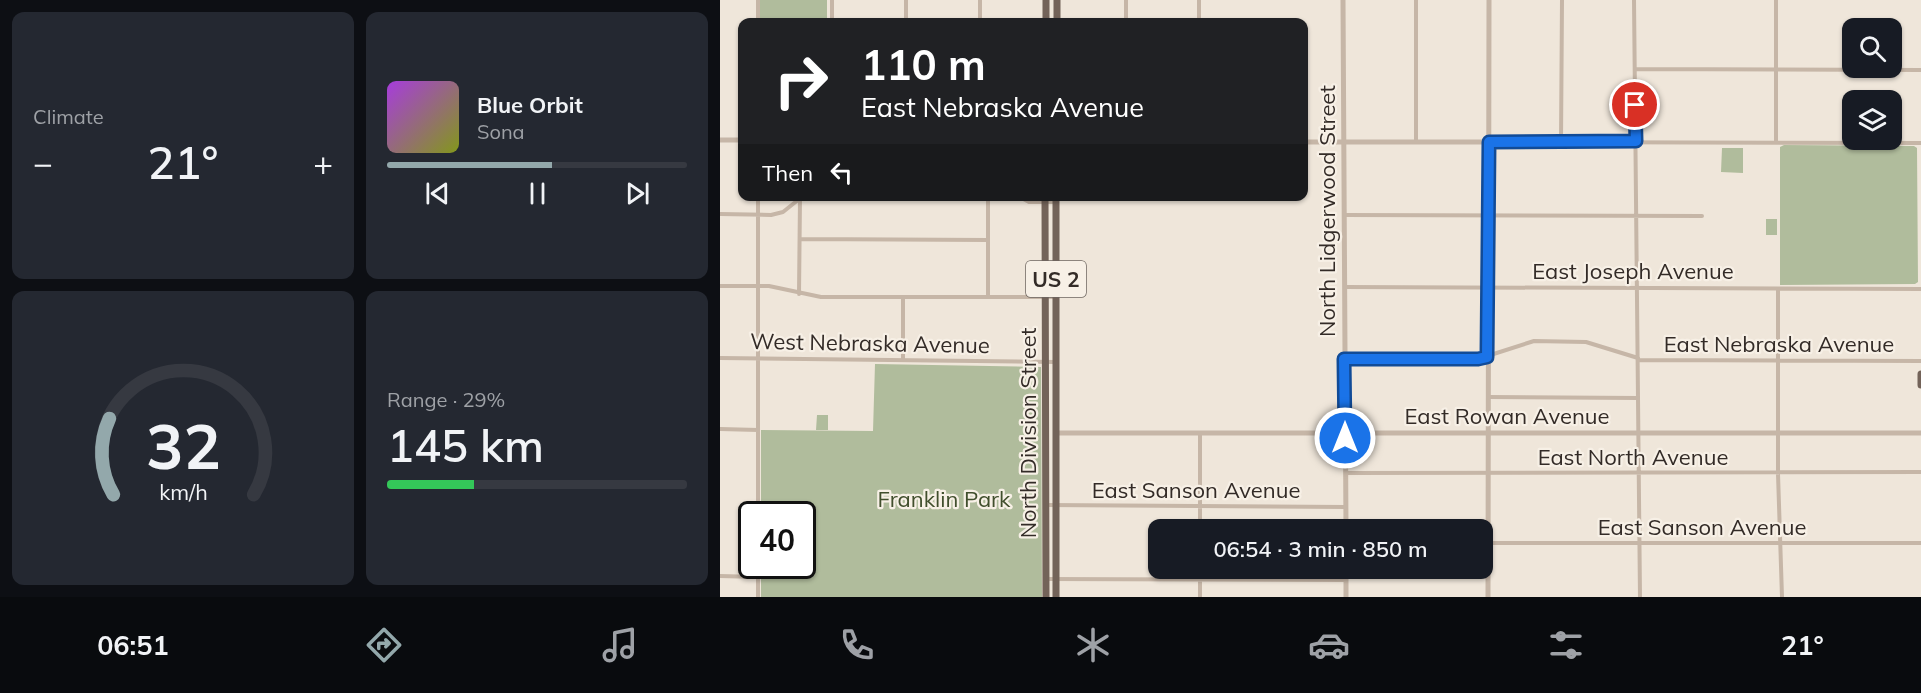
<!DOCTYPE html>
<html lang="en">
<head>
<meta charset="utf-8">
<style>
  :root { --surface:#171b24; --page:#242831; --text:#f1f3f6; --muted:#9ea1a6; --line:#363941; --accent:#93a8ab }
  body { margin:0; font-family:Mulish,sans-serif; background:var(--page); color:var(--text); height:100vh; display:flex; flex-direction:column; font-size:22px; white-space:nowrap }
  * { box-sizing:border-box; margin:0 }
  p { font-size:20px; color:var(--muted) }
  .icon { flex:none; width:33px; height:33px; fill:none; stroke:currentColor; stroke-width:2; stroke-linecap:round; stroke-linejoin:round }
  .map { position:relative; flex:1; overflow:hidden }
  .drawer { display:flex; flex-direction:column; gap:12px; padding:12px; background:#0d0f14; width:720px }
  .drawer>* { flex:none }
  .top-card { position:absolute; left:18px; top:18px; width:570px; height:183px; border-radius:12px; box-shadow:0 2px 4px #0004; background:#202124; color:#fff; overflow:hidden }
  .fabs { position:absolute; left:1122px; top:18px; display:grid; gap:12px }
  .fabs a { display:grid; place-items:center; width:60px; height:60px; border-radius:12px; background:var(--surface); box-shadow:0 2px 4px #0004; font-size:30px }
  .speed { position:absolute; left:18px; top:501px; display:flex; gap:12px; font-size:30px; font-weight:700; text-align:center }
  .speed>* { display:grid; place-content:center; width:78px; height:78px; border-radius:50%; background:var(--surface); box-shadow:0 2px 4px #0004; line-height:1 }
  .speed .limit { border:3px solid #111; border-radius:9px; background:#fff; color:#111 }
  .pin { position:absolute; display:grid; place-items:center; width:51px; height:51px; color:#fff; margin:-26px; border:3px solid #fff; border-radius:50%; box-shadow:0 2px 6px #0007 }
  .me { position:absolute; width:66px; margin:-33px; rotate:0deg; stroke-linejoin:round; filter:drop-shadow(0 0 4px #0008) }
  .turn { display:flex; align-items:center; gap:21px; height:126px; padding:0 24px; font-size:27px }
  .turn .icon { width:78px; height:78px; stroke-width:2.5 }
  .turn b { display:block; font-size:42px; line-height:51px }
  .then { display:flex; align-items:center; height:57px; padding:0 24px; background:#0003; gap:12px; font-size:22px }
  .big { font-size:45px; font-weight:600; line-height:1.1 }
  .drawer .tile { flex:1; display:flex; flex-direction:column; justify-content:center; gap:9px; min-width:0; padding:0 21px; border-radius:12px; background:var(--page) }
  .drawer .dial { align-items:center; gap:0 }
  .dial svg { height:156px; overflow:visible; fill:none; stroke:var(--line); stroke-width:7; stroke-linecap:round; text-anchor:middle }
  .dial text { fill:var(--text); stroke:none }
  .song { display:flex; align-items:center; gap:18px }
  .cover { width:72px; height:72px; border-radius:9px; background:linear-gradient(135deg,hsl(280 70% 55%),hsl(70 70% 35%)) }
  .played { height:6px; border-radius:3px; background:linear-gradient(90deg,var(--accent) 55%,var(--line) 55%) }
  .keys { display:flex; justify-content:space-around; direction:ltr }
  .heat { display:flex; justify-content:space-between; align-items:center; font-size:33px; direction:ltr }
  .charge { height:9px; border-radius:4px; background:linear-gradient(90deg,#34c759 29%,var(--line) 0) }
  .drawer .tiles { flex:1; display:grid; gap:12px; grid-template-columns:repeat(2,1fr) }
  .trip { position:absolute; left:428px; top:519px; width:345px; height:60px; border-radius:12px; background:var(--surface); box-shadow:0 2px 4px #0004; font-weight:600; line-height:60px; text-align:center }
  .tabs { display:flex; height:96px; justify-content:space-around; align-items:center; background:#090b0e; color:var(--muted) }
  .tabs .icon { width:42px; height:42px }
  .tabs .current { color:var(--accent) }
  .tabs b { font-size:27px; color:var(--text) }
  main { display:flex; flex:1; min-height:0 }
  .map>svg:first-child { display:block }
  .green { fill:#b0bc9c }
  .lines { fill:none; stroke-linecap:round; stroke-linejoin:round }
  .minor { stroke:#c6b6a7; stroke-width:4 }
  .tertiary { stroke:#c6b6a7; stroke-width:5 }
  .primary { stroke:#736359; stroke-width:7 }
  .route-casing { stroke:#114b97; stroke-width:15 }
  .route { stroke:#1a73e8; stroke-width:10 }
  .labels { text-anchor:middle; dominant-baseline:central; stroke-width:4.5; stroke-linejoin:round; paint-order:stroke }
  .shield { fill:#f7f0e6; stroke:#6e6660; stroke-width:1.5 }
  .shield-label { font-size:21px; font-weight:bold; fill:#332b27 }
  .street-label { font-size:22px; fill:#332b27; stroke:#f7f0e6 }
  .park-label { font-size:22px; fill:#414f2d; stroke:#f7f0e6 }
</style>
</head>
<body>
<main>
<section class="drawer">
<div class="tiles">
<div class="tile"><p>Climate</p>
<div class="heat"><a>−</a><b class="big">21°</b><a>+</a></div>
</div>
<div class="tile">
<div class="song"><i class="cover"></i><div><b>Blue Orbit</b><p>Sona</p></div></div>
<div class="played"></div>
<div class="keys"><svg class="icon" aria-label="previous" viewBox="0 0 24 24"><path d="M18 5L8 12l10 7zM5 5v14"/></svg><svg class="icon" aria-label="pause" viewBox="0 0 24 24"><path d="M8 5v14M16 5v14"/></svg><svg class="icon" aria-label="next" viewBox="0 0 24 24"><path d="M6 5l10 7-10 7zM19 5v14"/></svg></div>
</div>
<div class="tile dial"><svg viewBox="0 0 100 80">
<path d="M14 69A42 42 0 1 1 86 69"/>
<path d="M14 69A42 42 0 0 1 12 30" stroke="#93a8ab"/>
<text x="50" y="56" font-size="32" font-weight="700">32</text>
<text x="50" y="72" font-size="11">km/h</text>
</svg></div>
<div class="tile"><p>Range · 29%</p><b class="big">145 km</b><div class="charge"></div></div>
</div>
</section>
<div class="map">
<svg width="1201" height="597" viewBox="0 0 1201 597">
  <rect width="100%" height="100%" fill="#efe6da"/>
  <path class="green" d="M40,0H107V22H40Z
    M1064,145L1194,146L1197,148L1198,282L1195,284L1060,285V147Z
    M1002,148H1023V173L1001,172Z
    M1046,219H1057V235H1046Z
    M155,364L321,367L322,597H41V566H82V514H41V430L153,431Z
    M97,415H108V430H96Z"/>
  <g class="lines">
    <path class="minor" d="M112,0V22
      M186,0V22
      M260,0V22
      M406,0V22
      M696,0V142
      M914,0L920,597
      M1056,0V142
      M38,22V0
      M479,22V0
      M915,69L1201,70
      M769,142L1201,143
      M841,142L842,0
      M38,196V514
      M268,196V297
      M298,196L309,202H335
      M0,214L51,215L63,212L83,196
      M624,215L982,216
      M80,239L268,240
      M0,286H49L101,297H335
      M625,287L1201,289
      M1058,289V474L1062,597
      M79,294L80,199
      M183,297V360
      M0,358L335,362
      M625,359H758L814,341L866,342L918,358
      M918,360L1201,361
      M768,397L918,398
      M0,429L38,430
      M480,433V530
      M626,473L1201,472
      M326,505L626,507
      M762,543H1201
      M38,566V597
      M480,568V597
      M0,576L38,577
      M327,579L626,580"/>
    <path class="tertiary" d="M623,0L626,530
      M0,140H22
      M584,142H769
      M336,433H1201
      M626,568V597
      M768,597L769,0"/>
    <path class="primary" d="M326,22V0
      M337,22V0
      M325,196L326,597
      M336,196V597
      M1201,374V385"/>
  </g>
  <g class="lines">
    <g class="route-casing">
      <path id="route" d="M625,438L624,359H758L767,357L769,142L916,141L915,105"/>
    </g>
    <use href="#route" class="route"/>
  </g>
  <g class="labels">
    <rect class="shield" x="306" y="261" width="60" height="36" rx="4.5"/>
    <g class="shield-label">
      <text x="336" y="279">US 2</text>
    </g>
    <g class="street-label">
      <text transform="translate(607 211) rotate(-90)">North Lidgerwood Street</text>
      <text x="913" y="271">East Joseph Avenue</text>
      <text transform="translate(150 343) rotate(1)">West Nebraska Avenue</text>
      <text x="1059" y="344">East Nebraska Avenue</text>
      <text x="787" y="416">East Rowan Avenue</text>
      <text transform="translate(308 433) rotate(-90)">North Division Street</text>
      <text x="913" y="457">East North Avenue</text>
      <text x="476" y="490">East Sanson Avenue</text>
      <text x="982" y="527">East Sanson Avenue</text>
    </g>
    <g class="park-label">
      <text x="224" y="499">Franklin Park</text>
    </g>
  </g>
</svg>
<div class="fabs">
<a><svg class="icon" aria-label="search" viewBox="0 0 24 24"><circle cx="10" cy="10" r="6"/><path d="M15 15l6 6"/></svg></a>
<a><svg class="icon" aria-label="layers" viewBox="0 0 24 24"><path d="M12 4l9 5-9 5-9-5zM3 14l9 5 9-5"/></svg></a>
</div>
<div class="speed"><div class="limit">40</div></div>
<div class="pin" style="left:915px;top:105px;background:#d93025"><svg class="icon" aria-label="arrive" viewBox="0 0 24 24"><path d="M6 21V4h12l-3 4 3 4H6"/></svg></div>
<svg class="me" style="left:625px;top:438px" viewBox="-20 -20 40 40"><circle r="17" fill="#1a73e8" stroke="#fff" stroke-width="3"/><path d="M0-11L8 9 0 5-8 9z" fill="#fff"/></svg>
<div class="trip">06:54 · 3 min · 850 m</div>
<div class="top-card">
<div class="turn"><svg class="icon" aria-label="right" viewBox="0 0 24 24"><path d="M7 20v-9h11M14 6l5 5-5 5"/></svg><div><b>110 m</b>East Nebraska Avenue</div></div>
<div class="then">Then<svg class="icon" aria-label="left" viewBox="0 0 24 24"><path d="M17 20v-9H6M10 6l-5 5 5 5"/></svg></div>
</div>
</div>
</main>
<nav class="tabs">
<b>06:51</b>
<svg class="icon current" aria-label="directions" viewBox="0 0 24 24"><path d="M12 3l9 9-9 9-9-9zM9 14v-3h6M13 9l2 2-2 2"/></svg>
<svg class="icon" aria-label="music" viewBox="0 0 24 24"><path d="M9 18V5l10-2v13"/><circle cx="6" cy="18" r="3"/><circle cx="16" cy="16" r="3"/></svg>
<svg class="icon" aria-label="phone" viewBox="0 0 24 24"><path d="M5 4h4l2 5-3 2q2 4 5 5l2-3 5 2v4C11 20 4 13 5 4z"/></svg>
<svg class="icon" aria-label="climate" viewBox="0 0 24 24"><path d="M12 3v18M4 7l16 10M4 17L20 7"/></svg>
<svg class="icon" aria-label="car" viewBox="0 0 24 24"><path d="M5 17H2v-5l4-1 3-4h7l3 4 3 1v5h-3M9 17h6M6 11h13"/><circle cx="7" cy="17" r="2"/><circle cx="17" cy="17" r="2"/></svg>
<svg class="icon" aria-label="filters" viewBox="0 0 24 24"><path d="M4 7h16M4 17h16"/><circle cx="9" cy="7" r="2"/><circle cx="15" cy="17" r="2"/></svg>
<b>21°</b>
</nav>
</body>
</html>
